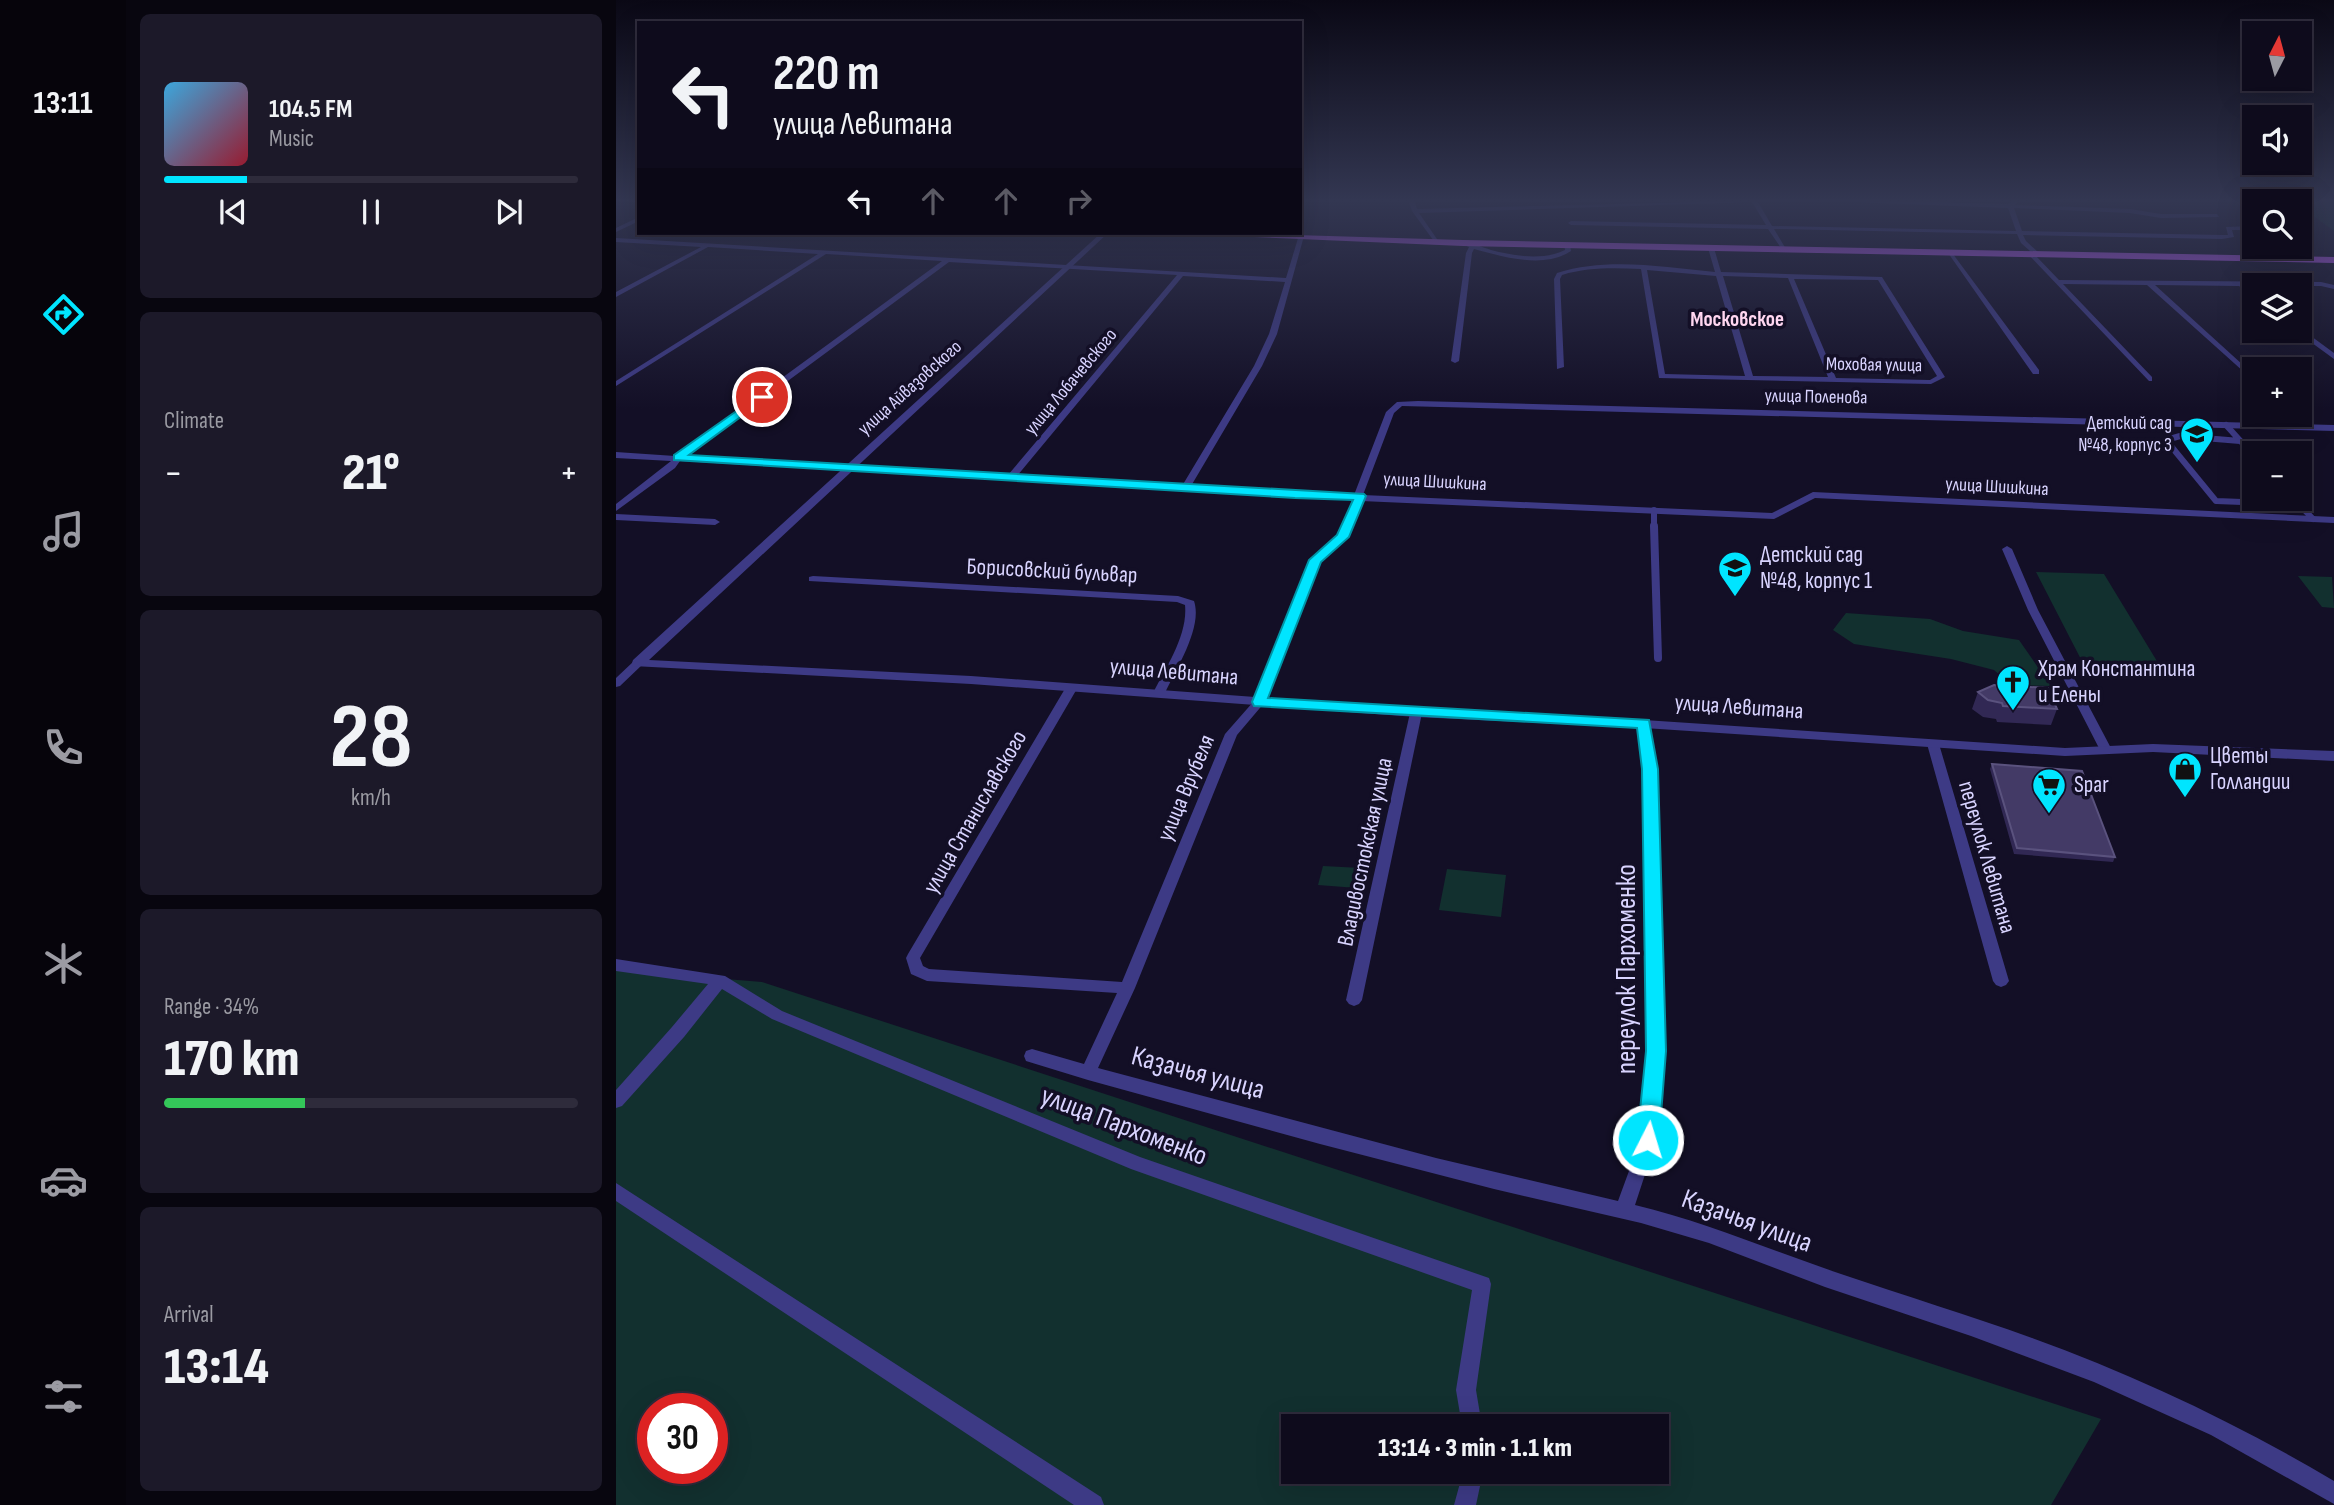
<!DOCTYPE html>
<html lang="en">
<head>
<meta charset="utf-8">
<style>
  :root { --surface:#0e0b1c; --page:#1c1929; --text:#f1f3f6; --muted:#9b9ba3; --line:#2e2b3b; --accent:#00e5ff }
  body { margin:0; font-family:"Sofia Sans Condensed",sans-serif; background:var(--page); color:var(--text); height:100vh; display:flex; flex-direction:column; font-size:26px; white-space:nowrap }
  * { box-sizing:border-box; margin:0 }
  p { font-size:23px; color:var(--muted) }
  .icon { flex:none; width:38px; height:38px; fill:none; stroke:currentColor; stroke-width:2; stroke-linecap:round; stroke-linejoin:round }
  .map { position:relative; flex:1; overflow:hidden }
  .drawer { display:flex; flex-direction:column; gap:14px; padding:14px; background:#08060f; width:490px }
  .drawer>* { flex:none }
  .guide { position:absolute; left:21px; top:21px; width:665px; height:214px; border-radius:0px; box-shadow:0 7px 28px #0002,0 0 0 2px var(--line); background:#0e0b1c; color:var(--text); overflow:hidden }
  .needle { width:46px; rotate:6deg }
  .controls { position:absolute; left:1626px; top:21px; display:grid; gap:14px }
  .controls a { display:grid; place-items:center; width:70px; height:70px; border-radius:0px; background:var(--surface); box-shadow:0 7px 28px #0002,0 0 0 2px var(--line); font-size:35px }
  .speed { position:absolute; left:21px; top:1393px; display:flex; gap:14px; font-size:35px; font-weight:700; text-align:center }
  .speed>* { display:grid; place-content:center; width:91px; height:91px; border-radius:50%; background:var(--surface); box-shadow:0 7px 28px #0002,0 0 0 2px var(--line); line-height:1 }
  .speed .limit { border:10px solid #d22; background:#fff; color:#111 }
  .pin { position:absolute; display:grid; place-items:center; width:60px; height:60px; color:#fff; margin:-30px; border:4px solid #fff; border-radius:50%; box-shadow:0 2px 7px #0007 }
  .me { position:absolute; width:77px; margin:-38px; rotate:5deg; stroke-linejoin:round; filter:drop-shadow(0 0 5px #0008) }
  .turn { display:flex; align-items:center; gap:24px; height:147px; padding:0 21px; font-size:32px }
  .turn .icon { width:91px; height:91px; stroke-width:2.5 }
  .turn b { display:block; font-size:49px; line-height:60px }
  .lanes { display:flex; align-items:center; height:66px; padding:0 21px; background:#0003; justify-content:center; gap:35px; direction:ltr }
  .lanes .off { opacity:.35 }
  .big { font-size:52px; font-weight:800; line-height:1.1 }
  .drawer .widget { flex:1; display:flex; flex-direction:column; justify-content:center; gap:10px; min-width:0; padding:0 24px; border-radius:10px; background:var(--page) }
  .drawer .dial { align-items:center; gap:0 }
  .dial b { font-size:91px; line-height:1 }
  .song { display:flex; align-items:center; gap:21px }
  .cover { width:84px; height:84px; border-radius:10px; background:linear-gradient(135deg,hsl(200 70% 55%),hsl(350 70% 35%)) }
  .played { height:7px; border-radius:4px; background:linear-gradient(90deg,var(--accent) 20%,var(--line) 20%) }
  .keys { display:flex; justify-content:space-around; direction:ltr }
  .heat { display:flex; justify-content:space-between; align-items:center; font-size:38px; direction:ltr }
  .charge { height:10px; border-radius:5px; background:linear-gradient(90deg,#34c759 34%,var(--line) 0) }
  .trip { position:absolute; left:665px; top:1414px; width:388px; height:70px; border-radius:0px; background:var(--surface); box-shadow:0 7px 28px #0002,0 0 0 2px var(--line); font-weight:800; line-height:70px; text-align:center }
  main { display:flex; flex:1; min-height:0 }
  .dock { display:flex; flex-direction:column; width:126px; justify-content:space-around; align-items:center; background:#06040b; color:var(--muted) }
  .dock .icon { width:49px; height:49px }
  .dock .on { color:var(--accent) }
  .dock b { font-size:32px; color:var(--text) }
  .map>svg:first-child { display:block }
  .green { fill:#12302f; fill-rule:evenodd }
  .lines { fill:none; stroke-linecap:round; stroke-linejoin:round }
  .pedestrian-far1 { stroke:#3d3a85; stroke-width:6 }
  .pedestrian { stroke:#3d3a85; stroke-width:8 }
  .minor { fill:#3d3a85; fill-rule:evenodd }
  .tertiary { fill:#3d3a85; fill-rule:evenodd }
  .primary { fill:#c25bff; fill-rule:evenodd }
  .wall { fill:#312854 }
  .building { fill:#433a66; stroke:#5a527e; stroke-width:2 }
  .route { fill:#00e5ff; stroke:#0095a6; stroke-width:2 }
  .labels { text-anchor:middle; dominant-baseline:central; stroke-width:7; stroke-linejoin:round; paint-order:stroke }
  .far-street-label { font-size:19px; fill:#d9d4ff; stroke:#130f26 }
  .far-poi-label { font-size:19px; fill:#d9d4ff; stroke:#130f26; text-anchor:end }
  .far-neighbourhood-label { font-size:21px; font-weight:bold; fill:#ffd6f0; stroke:#130f26 }
  .poi-label { font-size:23px; fill:#d9d4ff; stroke:#130f26; text-anchor:start }
  .street-label { font-size:23px; fill:#d9d4ff; stroke:#130f26 }
  .near-street-label { font-size:28px; fill:#d9d4ff; stroke:#130f26 }
</style>
</head>
<body>
<main>
<nav class="dock">
<b>13:11</b>
<svg class="icon on" aria-label="directions" viewBox="0 0 24 24"><path d="M12 3l9 9-9 9-9-9zM9 14v-3h6M13 9l2 2-2 2"/></svg>
<svg class="icon" aria-label="music" viewBox="0 0 24 24"><path d="M9 18V5l10-2v13"/><circle cx="6" cy="18" r="3"/><circle cx="16" cy="16" r="3"/></svg>
<svg class="icon" aria-label="phone" viewBox="0 0 24 24"><path d="M5 4h4l2 5-3 2q2 4 5 5l2-3 5 2v4C11 20 4 13 5 4z"/></svg>
<svg class="icon" aria-label="climate" viewBox="0 0 24 24"><path d="M12 3v18M4 7l16 10M4 17L20 7"/></svg>
<svg class="icon" aria-label="car" viewBox="0 0 24 24"><path d="M5 17H2v-5l4-1 3-4h7l3 4 3 1v5h-3M9 17h6M6 11h13"/><circle cx="7" cy="17" r="2"/><circle cx="17" cy="17" r="2"/></svg>
<svg class="icon" aria-label="filters" viewBox="0 0 24 24"><path d="M4 7h16M4 17h16"/><circle cx="9" cy="7" r="2"/><circle cx="15" cy="17" r="2"/></svg>
</nav>
<section class="drawer">
<div class="widget">
<div class="song"><i class="cover"></i><div><b>104.5 FM</b><p>Music</p></div></div>
<div class="played"></div>
<div class="keys"><svg class="icon" aria-label="previous" viewBox="0 0 24 24"><path d="M18 5L8 12l10 7zM5 5v14"/></svg><svg class="icon" aria-label="pause" viewBox="0 0 24 24"><path d="M8 5v14M16 5v14"/></svg><svg class="icon" aria-label="next" viewBox="0 0 24 24"><path d="M6 5l10 7-10 7zM19 5v14"/></svg></div>
</div>
<div class="widget"><p>Climate</p>
<div class="heat"><a>−</a><b class="big">21°</b><a>+</a></div>
</div>
<div class="widget dial"><b>28</b><p>km/h</p></div>
<div class="widget"><p>Range · 34%</p><b class="big">170 km</b><div class="charge"></div></div>
<div class="widget"><p>Arrival</p><b class="big">13:14</b></div>
</section>
<div class="map">
<svg width="1718" height="1505" viewBox="0 0 1718 1505">
  <rect width="100%" height="100%" fill="#130f26"/>
  <path class="green" d="M1673,199H1718V231L1684,206V201Z
    M1420,572L1488,574L1550,676L1471,671Z
    M1682,576L1716,577L1718,608L1706,607Z
    M1230,613L1314,619L1347,631L1403,640L1435,686L1395,685L1378,670L1335,659L1238,644L1217,630Z
    M707,866L745,868L741,888L702,885Z
    M831,869L890,875L885,917L823,910Z
    M0,970L146,982L1485,1419L1435,1505H0ZM37,1409H96V1468H37ZM677,1426H1041V1472H677Z"/>
  <g class="lines">
    <path class="pedestrian-far1" d="M1610,425L1638,456
      M1624,441L1564,436L1550,440L1600,501L1682,504
      M1679,500L1697,519
      M1038,510V528"/>
    <path class="pedestrian" d="M1038,526L1042,658"/>
    <path class="minor" d="M792,199H798L801,209L1199,199L1196,201L1142,202L1156,226L1400,231L1392,208L1211,201L1208,199L1392,204L1399,200L1402,202L1399,205L1514,209L1545,214H1601L1603,217L1545,218L1514,213L1398,208L1406,231L1606,235H1612L1610,227L1638,226V230H1616L1618,237L1606,239L1407,235L1410,241L1423,253L1419,255L1443,280L1705,282L1718,285V289L1705,286H1632L1638,291V296L1623,286L1539,285L1638,375V381L1531,285L1447,284L1536,377V381H1533L1412,254V252L1414,251L1405,243L1401,234L1158,229L1170,249L1167,251L1152,229L955,225L952,223L955,221L1150,225L1136,202L803,213L823,242L820,244L796,211Z
      M1420,199H1449L1421,202L1418,200Z
      M1596,199H1653L1655,200L1638,201Z
      M23,217V221L0,232V228Z
      M1684,228L1694,230L1684,232Z
      M683,235L688,236L661,334L646,366L575,486L738,495L770,412L781,402L802,401L1718,425V431L786,406L778,413L747,495L1156,513L1197,492L1718,517V523L1199,498L1158,519L745,501L732,537L703,561L649,702L621,735L519,988L482,1068L820,1158L1002,1201L1024,1141L1032,1051L1028,769L1022,724L1024,721H1032L1040,769L1048,1051L1040,1141L1019,1205C1090,1222 1156,1251 1225,1274C1289,1296 1353,1315 1416,1338C1521,1376 1622,1424 1718,1481V1504L1595,1435L1478,1382L1355,1336L1209,1287L1093,1243L1025,1223L878,1189L704,1144L472,1080L410,1061L408,1056L410,1051L416,1049L468,1064L501,993L311,981L295,974L290,958L292,954L450,687L456,684L462,687L304,958L307,966L313,969L506,982L609,734L638,701L694,560L723,536L736,500L64,461L59,468L0,511V504L55,461L0,458V452L59,456L326,261L210,254L0,386V381L202,254L92,247L0,297V292L85,247L0,242V238L670,278ZM333,262L561,275L392,475L70,456ZM567,276L669,282L653,334L638,366L566,486L401,476Z
      M848,243C857,243 866,247 875,250C899,256 926,261 949,250L948,245L951,243L954,245L955,251C928,269 888,257 858,249L856,253L843,361L839,363L835,361L850,253L853,247L848,245Z
      M1095,246L1098,248L1105,272L1266,277L1329,377L1315,384L1043,378L1025,269C998,268 972,267 946,275L944,279L948,367L941,369L938,279L941,273C992,257 1046,267 1099,272L1092,248ZM1031,270L1100,276L1129,376L1049,374ZM1107,276L1172,278L1212,377L1137,376ZM1178,279L1262,280L1321,376L1314,380L1220,378Z
      M1330,250H1334L1423,370V374H1417Z
      M1684,328L1718,353V359L1681,332Z
      M0,514L99,519L104,522L99,525L0,520Z
      M1391,546L1396,549L1422,610L1496,750L1494,753L1490,754L1484,750L1412,610L1386,549Z
      M197,576L562,596L578,601C587,627 560,669 549,693L543,696L537,693C550,667 572,635 569,605L561,602L193,581V577Z
      M22,660L28,663L26,665L4,686L0,687V678L18,661Z
      M800,709L806,713L746,1000L743,1004L738,1006L733,1004L730,1000L794,713Z
      M1317,740L1323,744L1393,981L1390,985L1385,987L1380,985L1377,981L1311,744Z
      M0,959L109,976L166,1011L524,1157L873,1278L875,1284L860,1390L866,1426H846L840,1390L856,1290L515,1169L156,1019L106,989L68,1037L6,1106L0,1108V1090L56,1027L92,984L0,971Z
      M0,1183L485,1497L488,1505H458L0,1201Z
      M847,1472H867L860,1505H838Z"/>
    <path class="tertiary" d="M485,233H492L33,660L355,676L800,709L1028,720L1449,748L1537,744L1718,751V761L1537,752L1449,756L1028,728L800,717L355,684L17,666L16,663L17,660Z"/>
    <path class="primary" d="M0,199H23V202L1,201Z
      M611,233L847,240L1718,257V263L847,246L615,236Z"/>
  </g>
  <path class="wall" d="M1362,692L1441,709L1435,725L1381,722L1380,719L1367,717L1356,709Z
    M1376,764L1499,857L1497,862L1398,854L1374,769Z"/>
  <path class="building" d="M1378,685L1432,688L1441,709L1387,706L1386,703L1372,700L1362,692Z
    M1376,764L1466,771L1499,857L1401,848Z"/>
  <linearGradient id="sky" x2="0" y2="1"><stop stop-color="#0a0815"/><stop offset="0.49" stop-color="#333752"/><stop offset="1" stop-color="#333752" stop-opacity="0"/></linearGradient>
  <rect width="1718" height="409" fill="url(#sky)"/>
  <path class="route" d="M146,393L149,394V399L73,455L748,494L750,496L733,537L705,562L652,698L1033,720L1042,769L1050,1051L1043,1140L1040,1147L1032,1150L1025,1147L1021,1140L1030,1051L1026,769L1021,728L638,706L636,702L693,560L721,535L737,500L679,498L58,460V455Z"/>
  <defs>
    <g id="school-pin" transform="scale(1.75)"><path d="M0 17L-7.5 6A9.5 9.5 0 1 1 7.5 6Z" fill="#00e5ff" stroke="#130f26"/><path d="M0-5L7-2L0 1L-7-2ZM-4 1L0 2.5L4 1V4Q0 6-4 4Z" fill="#111"/></g>
    <g id="church-pin" transform="scale(1.75)"><path d="M0 17L-7.5 6A9.5 9.5 0 1 1 7.5 6Z" fill="#00e5ff" stroke="#130f26"/><path d="M-1.2-6h2.4v3.5h3.3v2.4h-3.3V6h-2.4V-.1h-3.3v-2.4h3.3Z" fill="#111"/></g>
    <g id="shop-pin" transform="scale(1.75)"><path d="M0 17L-7.5 6A9.5 9.5 0 1 1 7.5 6Z" fill="#00e5ff" stroke="#130f26"/><path d="M-5-2.5h2.3a2.7 3.5 0 0 1 5.4 0H5L5.5 6h-11ZM-1.5-2.5h3a1.5 2.3 0 0 0-3 0Z" fill="#111"/></g>
    <g id="supermarket-pin" transform="scale(1.75)"><path d="M0 17L-7.5 6A9.5 9.5 0 1 1 7.5 6Z" fill="#00e5ff" stroke="#130f26"/><path d="M-6-5.5h2.5l.6 2H6L4.5 2H-2.5L-4.4-4H-6ZM-1.5 3.2a1.3 1.3 0 1 0 .1 0ZM3 3.2a1.3 1.3 0 1 0 .1 0Z" fill="#111"/></g>
  </defs>
  <g fill-rule="evenodd">
    <use href="#school-pin" x="1581" y="434"/>
    <use href="#school-pin" x="1119" y="568"/>
    <use href="#church-pin" x="1397" y="682"/>
    <use href="#shop-pin" x="1569" y="769"/>
    <use href="#supermarket-pin" x="1433" y="785"/>
  </g>
  <g class="labels">
    <g class="far-street-label">
      <text transform="translate(1258 365) rotate(1)">Моховая улица</text>
      <text transform="translate(455 382) rotate(-50)">улица Лобачевского</text>
      <text transform="translate(294 388) rotate(-42)">улица Айвазовского</text>
      <text transform="translate(1200 397) rotate(1)">улица Поленова</text>
      <text transform="translate(819 482) rotate(3)">улица Шишкина</text>
      <text transform="translate(1381 487) rotate(3)">улица Шишкина</text>
    </g>
    <g class="far-poi-label">
      <text x="1556" y="423">Детский сад<tspan x="1556" dy="22">№48, корпус 3</tspan></text>
    </g>
    <g class="far-neighbourhood-label">
      <text x="1121" y="319">Московское</text>
    </g>
    <g class="poi-label">
      <text x="1144" y="555">Детский сад<tspan x="1144" dy="26">№48, корпус 1</tspan></text>
      <text x="1422" y="669">Храм Константина<tspan x="1422" dy="26">и Елены</tspan></text>
      <text x="1594" y="756">Цветы<tspan x="1594" dy="26">Голландии</tspan></text>
      <text x="1458" y="785">Spar</text>
    </g>
    <g class="street-label">
      <text transform="translate(436 571) rotate(3)">Борисовский бульвар</text>
      <text transform="translate(558 672) rotate(5)">улица Левитана</text>
      <text transform="translate(1123 707) rotate(4)">улица Левитана</text>
      <text transform="translate(570 788) rotate(-67)">улица Врубеля</text>
      <text transform="translate(359 812) rotate(-60)">улица Станиславского</text>
      <text transform="translate(749 852) rotate(-78)">Владивостокская улица</text>
      <text transform="translate(1371 857) rotate(74)">переулок Левитана</text>
    </g>
    <g class="near-street-label">
      <text transform="translate(1010 969) rotate(-90)">переулок Пархоменко</text>
      <text transform="translate(582 1073) rotate(15)">Казачья улица</text>
      <text transform="translate(508 1126) rotate(21)">улица Пархоменко</text>
      <text transform="translate(1131 1221) rotate(20)">Казачья улица</text>
    </g>
  </g>
</svg>
<div class="controls">
<a><svg class="needle" viewBox="-14 -14 28 28"><path d="M0-13l5 13h-10z" fill="#e53935"/><path d="M0 13l5-13h-10z" fill="#9b9ba3"/></svg></a>
<a><svg class="icon" aria-label="sound" viewBox="0 0 24 24"><path d="M4 9h4l5-4v14l-5-4H4zM17 9q2 3 0 6"/></svg></a>
<a><svg class="icon" aria-label="search" viewBox="0 0 24 24"><circle cx="10" cy="10" r="6"/><path d="M15 15l6 6"/></svg></a>
<a><svg class="icon" aria-label="layers" viewBox="0 0 24 24"><path d="M12 4l9 5-9 5-9-5zM3 14l9 5 9-5"/></svg></a>
<a>+</a>
<a>−</a>
</div>
<div class="speed"><div class="limit">30</div></div>
<div class="pin" style="left:146px;top:397px;background:#d93025"><svg class="icon" aria-label="arrive" viewBox="0 0 24 24"><path d="M6 21V4h12l-3 4 3 4H6"/></svg></div>
<svg class="me" style="left:1032px;top:1140px" viewBox="-20 -20 40 40"><circle r="17" fill="#00e5ff" stroke="#fff" stroke-width="3"/><path d="M0-11L8 9 0 5-8 9z" fill="#fff"/></svg>
<div class="trip">13:14 · 3 min · 1.1 km</div>
<div class="guide">
<div class="turn"><svg class="icon" aria-label="left" viewBox="0 0 24 24"><path d="M17 20v-9H6M10 6l-5 5 5 5"/></svg><div><b>220 m</b>улица Левитана</div></div>
<div class="lanes"><svg class="icon" aria-label="left" viewBox="0 0 24 24"><path d="M17 20v-9H6M10 6l-5 5 5 5"/></svg><svg class="icon off" aria-label="ahead" viewBox="0 0 24 24"><path d="M12 20V5M6 11l6-6 6 6"/></svg><svg class="icon off" aria-label="ahead" viewBox="0 0 24 24"><path d="M12 20V5M6 11l6-6 6 6"/></svg><svg class="icon off" aria-label="right" viewBox="0 0 24 24"><path d="M7 20v-9h11M14 6l5 5-5 5"/></svg></div>
</div>
</div>
</main>
</body>
</html>
